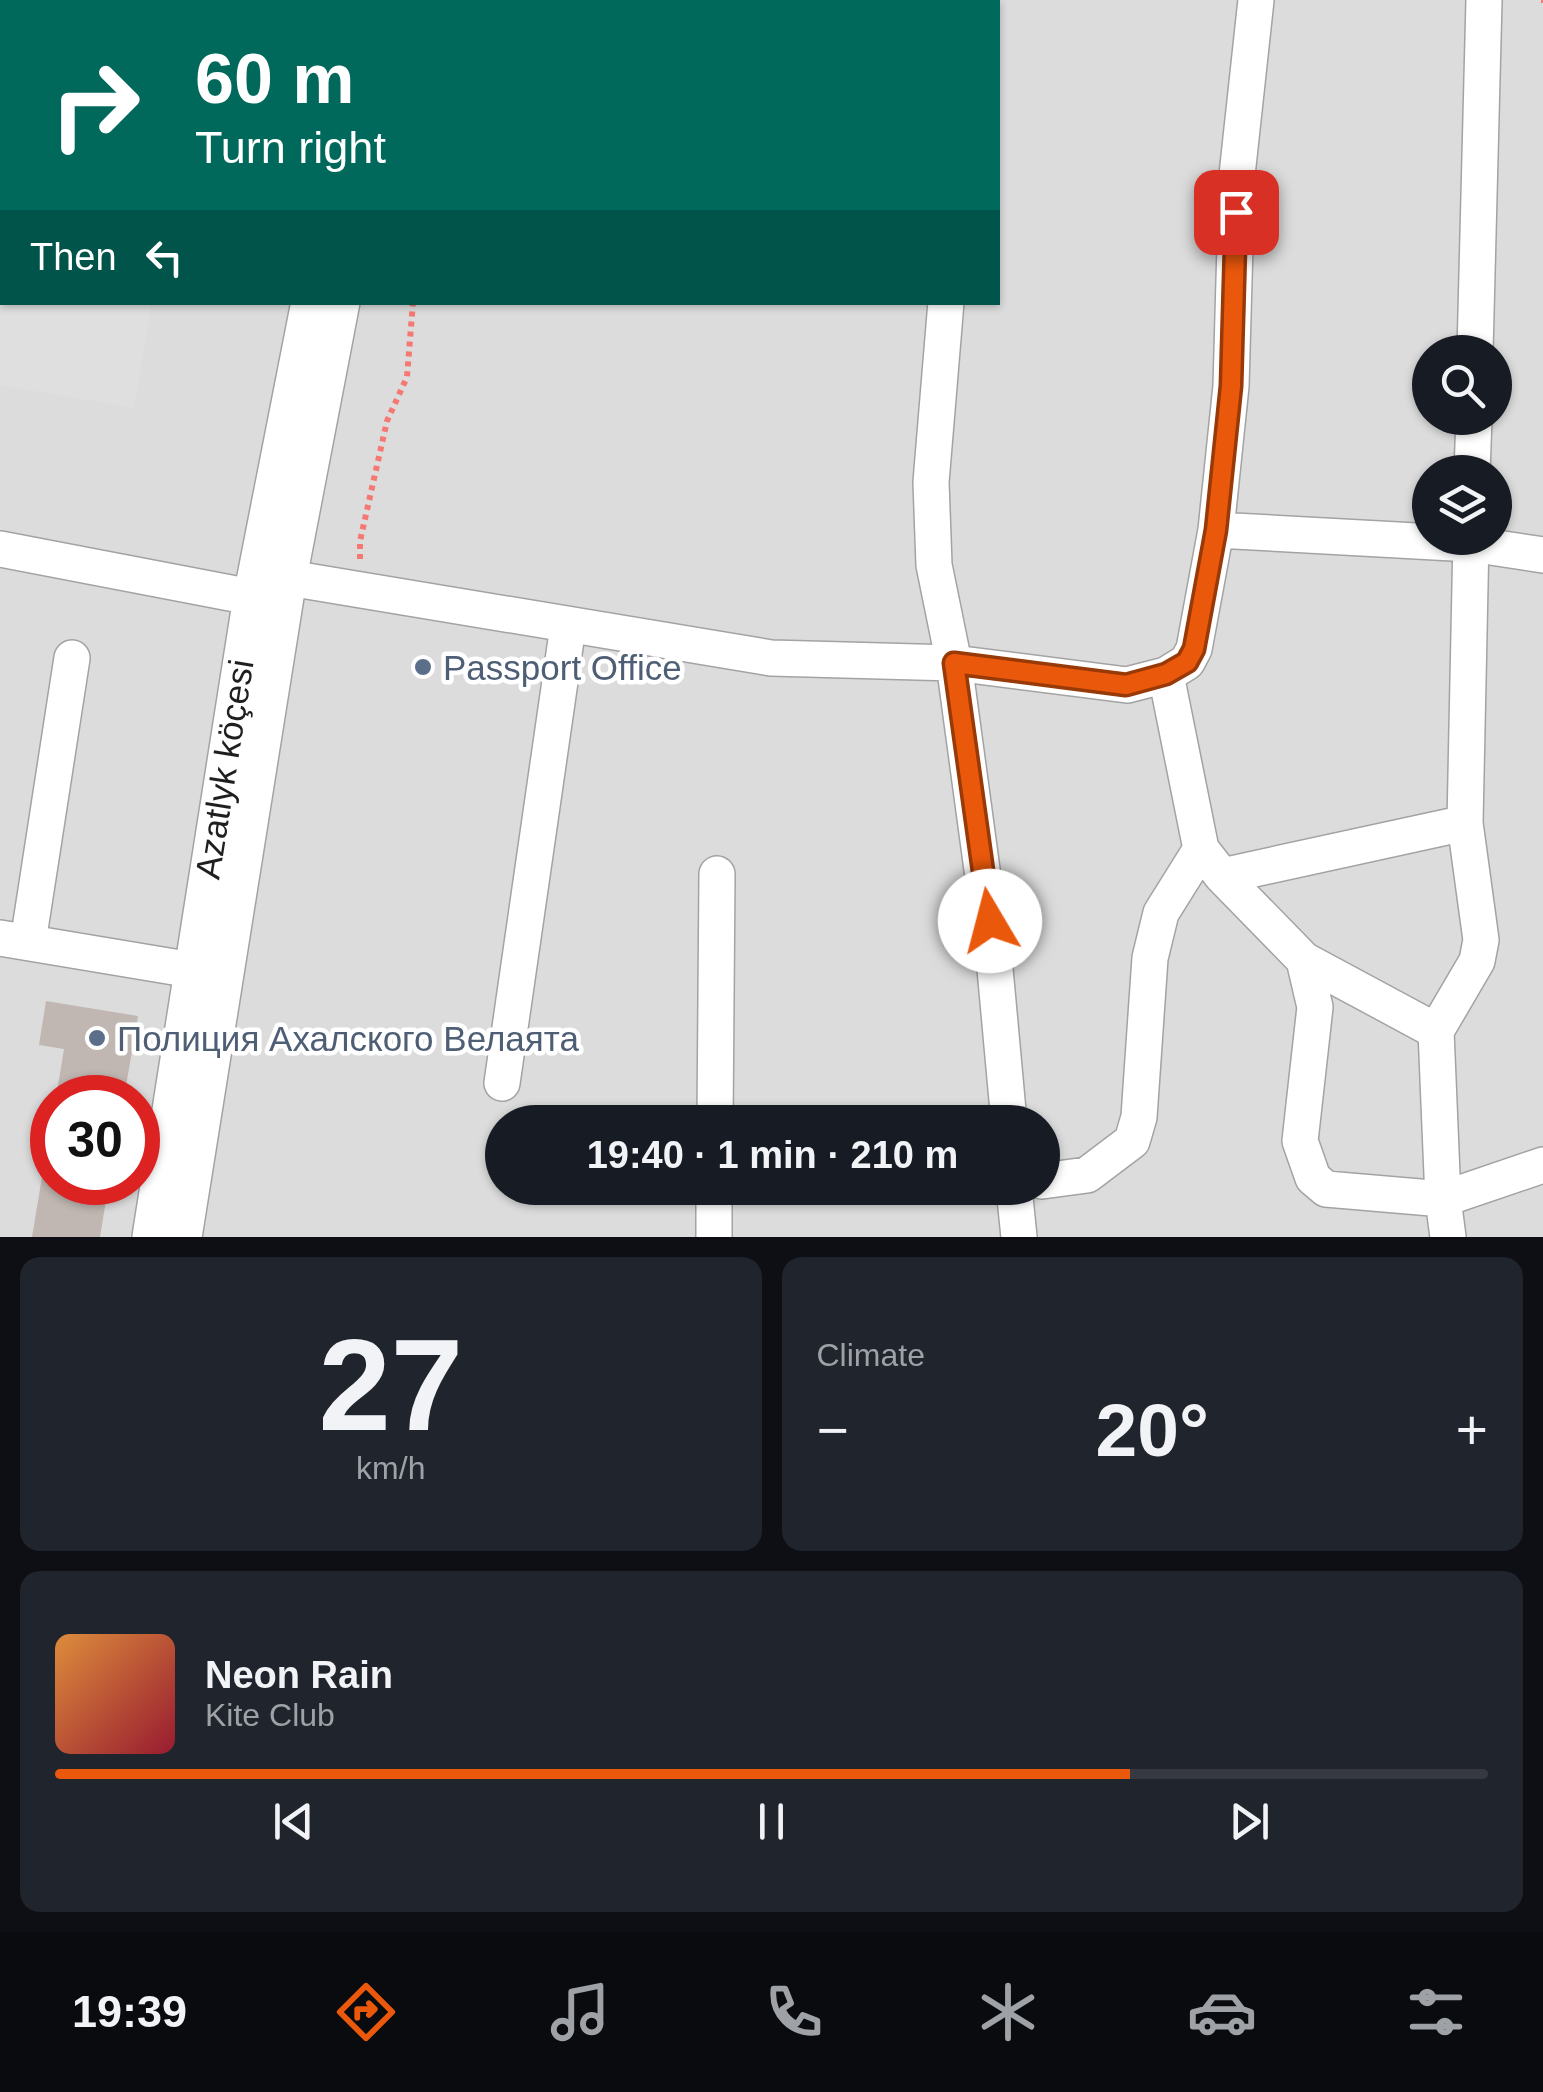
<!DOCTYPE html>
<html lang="en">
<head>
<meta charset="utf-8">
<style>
  :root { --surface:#171b24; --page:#20242c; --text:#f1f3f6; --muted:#9ea1a6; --line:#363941; --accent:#ea580c }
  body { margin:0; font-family:Arial,sans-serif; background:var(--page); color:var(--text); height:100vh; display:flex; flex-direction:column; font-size:38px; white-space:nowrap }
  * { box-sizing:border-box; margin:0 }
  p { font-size:32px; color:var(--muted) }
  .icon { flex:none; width:55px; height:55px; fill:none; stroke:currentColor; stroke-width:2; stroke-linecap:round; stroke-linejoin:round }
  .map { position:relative; height:1237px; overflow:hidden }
  .drawer { display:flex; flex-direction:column; gap:20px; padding:20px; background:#0d0f14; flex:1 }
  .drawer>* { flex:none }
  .guide { position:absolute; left:0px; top:0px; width:1000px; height:305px; box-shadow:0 2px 8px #0004; background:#00695c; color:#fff; overflow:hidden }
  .buttons { position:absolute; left:1412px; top:335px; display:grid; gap:20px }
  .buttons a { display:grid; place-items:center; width:100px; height:100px; border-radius:50%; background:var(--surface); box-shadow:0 2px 8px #0004; font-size:50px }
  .speed { position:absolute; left:30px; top:1075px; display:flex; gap:20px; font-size:50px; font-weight:700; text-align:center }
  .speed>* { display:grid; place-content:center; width:130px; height:130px; border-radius:50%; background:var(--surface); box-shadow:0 2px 8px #0004; line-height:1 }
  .speed .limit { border:15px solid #d22; background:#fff; color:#111 }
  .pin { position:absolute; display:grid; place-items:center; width:85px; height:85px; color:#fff; margin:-42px; border-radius:20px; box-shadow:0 5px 15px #0006 }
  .me { position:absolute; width:110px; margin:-55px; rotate:352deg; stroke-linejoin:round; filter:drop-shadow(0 0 8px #0008) }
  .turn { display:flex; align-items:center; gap:35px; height:210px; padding:0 30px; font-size:45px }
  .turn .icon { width:130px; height:130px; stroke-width:2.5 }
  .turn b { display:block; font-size:70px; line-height:85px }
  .then { display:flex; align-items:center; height:95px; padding:0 30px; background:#0003; gap:20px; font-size:38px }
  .big { font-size:75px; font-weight:600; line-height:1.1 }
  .drawer .tile { flex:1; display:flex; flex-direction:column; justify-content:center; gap:15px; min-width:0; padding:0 35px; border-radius:20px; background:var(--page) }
  .drawer .dial { align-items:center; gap:0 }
  .dial b { font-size:130px; line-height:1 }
  .song { display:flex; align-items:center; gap:30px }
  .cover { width:120px; height:120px; border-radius:15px; background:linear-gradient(135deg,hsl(30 70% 55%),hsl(350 70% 35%)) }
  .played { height:10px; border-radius:5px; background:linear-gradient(90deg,var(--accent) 75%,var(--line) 75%) }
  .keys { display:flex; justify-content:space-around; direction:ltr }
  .heat { display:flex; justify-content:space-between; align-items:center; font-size:55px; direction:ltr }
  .drawer .tiles { flex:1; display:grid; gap:20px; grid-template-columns:1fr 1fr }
  .tile:last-child { grid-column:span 2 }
  .trip { position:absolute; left:485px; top:1105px; width:575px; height:100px; border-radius:50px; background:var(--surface); box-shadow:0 2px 8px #0004; font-weight:600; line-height:100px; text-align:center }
  .menu { display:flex; height:160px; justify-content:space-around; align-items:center; background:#090b0e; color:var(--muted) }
  .menu .icon { width:70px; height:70px }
  .menu .current { color:var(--accent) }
  .menu b { font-size:45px; color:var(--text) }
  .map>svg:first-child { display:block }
  .residential { fill:#dddcdc; fill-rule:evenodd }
  .parking { fill:#dfdfdf }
  .building { fill:#c0b7b2 }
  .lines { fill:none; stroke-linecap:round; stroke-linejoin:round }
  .minor-casing { stroke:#a3a3a3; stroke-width:38 }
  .path { stroke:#f57872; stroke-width:6; stroke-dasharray:5 5; stroke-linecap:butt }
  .minor { stroke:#fff; stroke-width:35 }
  .route-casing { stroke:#983908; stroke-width:25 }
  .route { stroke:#ea580c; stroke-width:18 }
  .service-dot { fill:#5c6f8a; stroke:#fff; stroke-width:4 }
  .labels { text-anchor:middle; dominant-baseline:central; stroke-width:9; stroke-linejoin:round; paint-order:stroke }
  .service-label { font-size:35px; fill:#4e5e75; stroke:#fff; text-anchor:start }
  .street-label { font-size:35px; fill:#1f1f1f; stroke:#fff }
</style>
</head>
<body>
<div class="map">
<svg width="1543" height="1237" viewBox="0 0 1543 1237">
  <rect width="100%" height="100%" fill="#f0ece6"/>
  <path class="residential" d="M0,0H1543V1237H0ZM2,2H998V302H2ZM1430,352H1495V418H1430ZM1430,472H1495V538H1430ZM52,1098H138V1182H52ZM502,1122H1042V1188H502Z"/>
  <path class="parking" d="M3,0H201L2,2V302L152,303L134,408L0,385V14Z"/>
  <path class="building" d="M46,1001L138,1016L124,1098H56L64,1049L39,1045Z
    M50,1129L52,1182H109L100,1237H32Z"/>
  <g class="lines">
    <g class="minor-casing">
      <path id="minor" d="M368,2L369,0
        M399,2L400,0
        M974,2L975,0
        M946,302L931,482L934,565L954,663L994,958L1009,1122
        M1475,352L1484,0
        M1472,472L1474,418
        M1216,530L1231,386L1237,175L1256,0
        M0,549L251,597
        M289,578L771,658L954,663L1127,685L1166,675L1187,662L1194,649L1216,530L1471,544L1543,555
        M1166,675L1201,849L1222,876L1304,960L1315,1007L1300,1141L1313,1178L1326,1189L1443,1199L1448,1237
        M1222,876L1465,823L1471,538
        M0,938L192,970
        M28,942L72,658
        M1304,960L1436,1031L1443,1199L1543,1165
        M1436,1031L1477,961L1481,940L1465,823
        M502,1083L568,626
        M715,1122L717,874
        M1042,1181L1087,1175L1132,1141L1139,1117L1150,958L1161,913L1201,849
        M1014,1188L1019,1237
        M150,1237L251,597L309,302
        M184,1237L289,578L342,302
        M714,1237V1188"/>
    </g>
    <path class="path" d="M1541,0H1543
      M465,2L466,0
      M360,559V541L387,421L407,377L413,302"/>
    <use href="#minor" class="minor"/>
  </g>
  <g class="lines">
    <g class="route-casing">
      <path id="route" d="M990,921L954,663L1126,685L1166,674L1187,662L1194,649L1216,530L1231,386L1236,212"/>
    </g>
    <use href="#route" class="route"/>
  </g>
  <g class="service-dot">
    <circle cx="423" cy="667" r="10"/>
    <circle cx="97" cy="1038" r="10"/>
  </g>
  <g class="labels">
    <g class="service-label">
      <text x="443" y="667">Passport Office</text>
      <text x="117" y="1038">Полиция Ахалского Велаята</text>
    </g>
    <g class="street-label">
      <text transform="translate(224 769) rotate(-81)">Azatlyk köçesi</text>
    </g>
  </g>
</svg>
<div class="buttons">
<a><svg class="icon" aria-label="search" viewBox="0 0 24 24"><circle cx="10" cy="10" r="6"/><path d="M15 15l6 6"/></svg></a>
<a><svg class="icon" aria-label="layers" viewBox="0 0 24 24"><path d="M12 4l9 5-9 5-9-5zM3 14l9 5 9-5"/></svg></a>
</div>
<div class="speed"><div class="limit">30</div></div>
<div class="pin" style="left:1236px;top:212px;background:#d93025"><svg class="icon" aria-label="arrive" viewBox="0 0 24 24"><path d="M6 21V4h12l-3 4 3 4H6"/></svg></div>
<svg class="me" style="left:990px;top:921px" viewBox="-20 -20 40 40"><circle r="19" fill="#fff"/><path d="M0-13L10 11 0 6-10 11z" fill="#ea580c"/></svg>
<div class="trip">19:40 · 1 min · 210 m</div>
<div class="guide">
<div class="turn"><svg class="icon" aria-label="right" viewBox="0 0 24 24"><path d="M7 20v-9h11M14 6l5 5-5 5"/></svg><div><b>60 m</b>Turn right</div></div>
<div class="then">Then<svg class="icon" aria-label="left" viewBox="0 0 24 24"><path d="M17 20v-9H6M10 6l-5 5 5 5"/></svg></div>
</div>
</div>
<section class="drawer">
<div class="tiles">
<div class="tile dial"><b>27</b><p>km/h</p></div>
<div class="tile"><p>Climate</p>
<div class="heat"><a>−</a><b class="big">20°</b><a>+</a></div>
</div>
<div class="tile">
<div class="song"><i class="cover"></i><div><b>Neon Rain</b><p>Kite Club</p></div></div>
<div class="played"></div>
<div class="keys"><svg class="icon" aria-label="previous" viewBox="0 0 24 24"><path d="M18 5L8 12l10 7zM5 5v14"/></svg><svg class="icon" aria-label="pause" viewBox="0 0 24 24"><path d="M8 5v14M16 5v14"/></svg><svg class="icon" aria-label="next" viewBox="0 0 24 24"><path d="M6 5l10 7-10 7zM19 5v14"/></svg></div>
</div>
</div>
</section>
<nav class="menu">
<b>19:39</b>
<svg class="icon current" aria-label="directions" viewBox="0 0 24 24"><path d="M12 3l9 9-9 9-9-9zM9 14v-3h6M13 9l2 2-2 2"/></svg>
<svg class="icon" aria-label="music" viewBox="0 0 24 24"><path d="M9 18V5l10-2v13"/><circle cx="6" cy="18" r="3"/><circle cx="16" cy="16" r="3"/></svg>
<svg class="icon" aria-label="phone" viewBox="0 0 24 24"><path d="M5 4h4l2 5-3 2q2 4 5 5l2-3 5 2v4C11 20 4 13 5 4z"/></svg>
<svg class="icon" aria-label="climate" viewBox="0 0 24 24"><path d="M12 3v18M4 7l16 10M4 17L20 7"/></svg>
<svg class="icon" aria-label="car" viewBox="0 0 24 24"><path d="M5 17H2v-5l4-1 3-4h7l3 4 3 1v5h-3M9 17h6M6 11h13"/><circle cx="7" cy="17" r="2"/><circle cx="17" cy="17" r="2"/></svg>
<svg class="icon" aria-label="filters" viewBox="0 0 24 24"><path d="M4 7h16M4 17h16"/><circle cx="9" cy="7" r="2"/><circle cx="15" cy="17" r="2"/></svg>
</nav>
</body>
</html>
